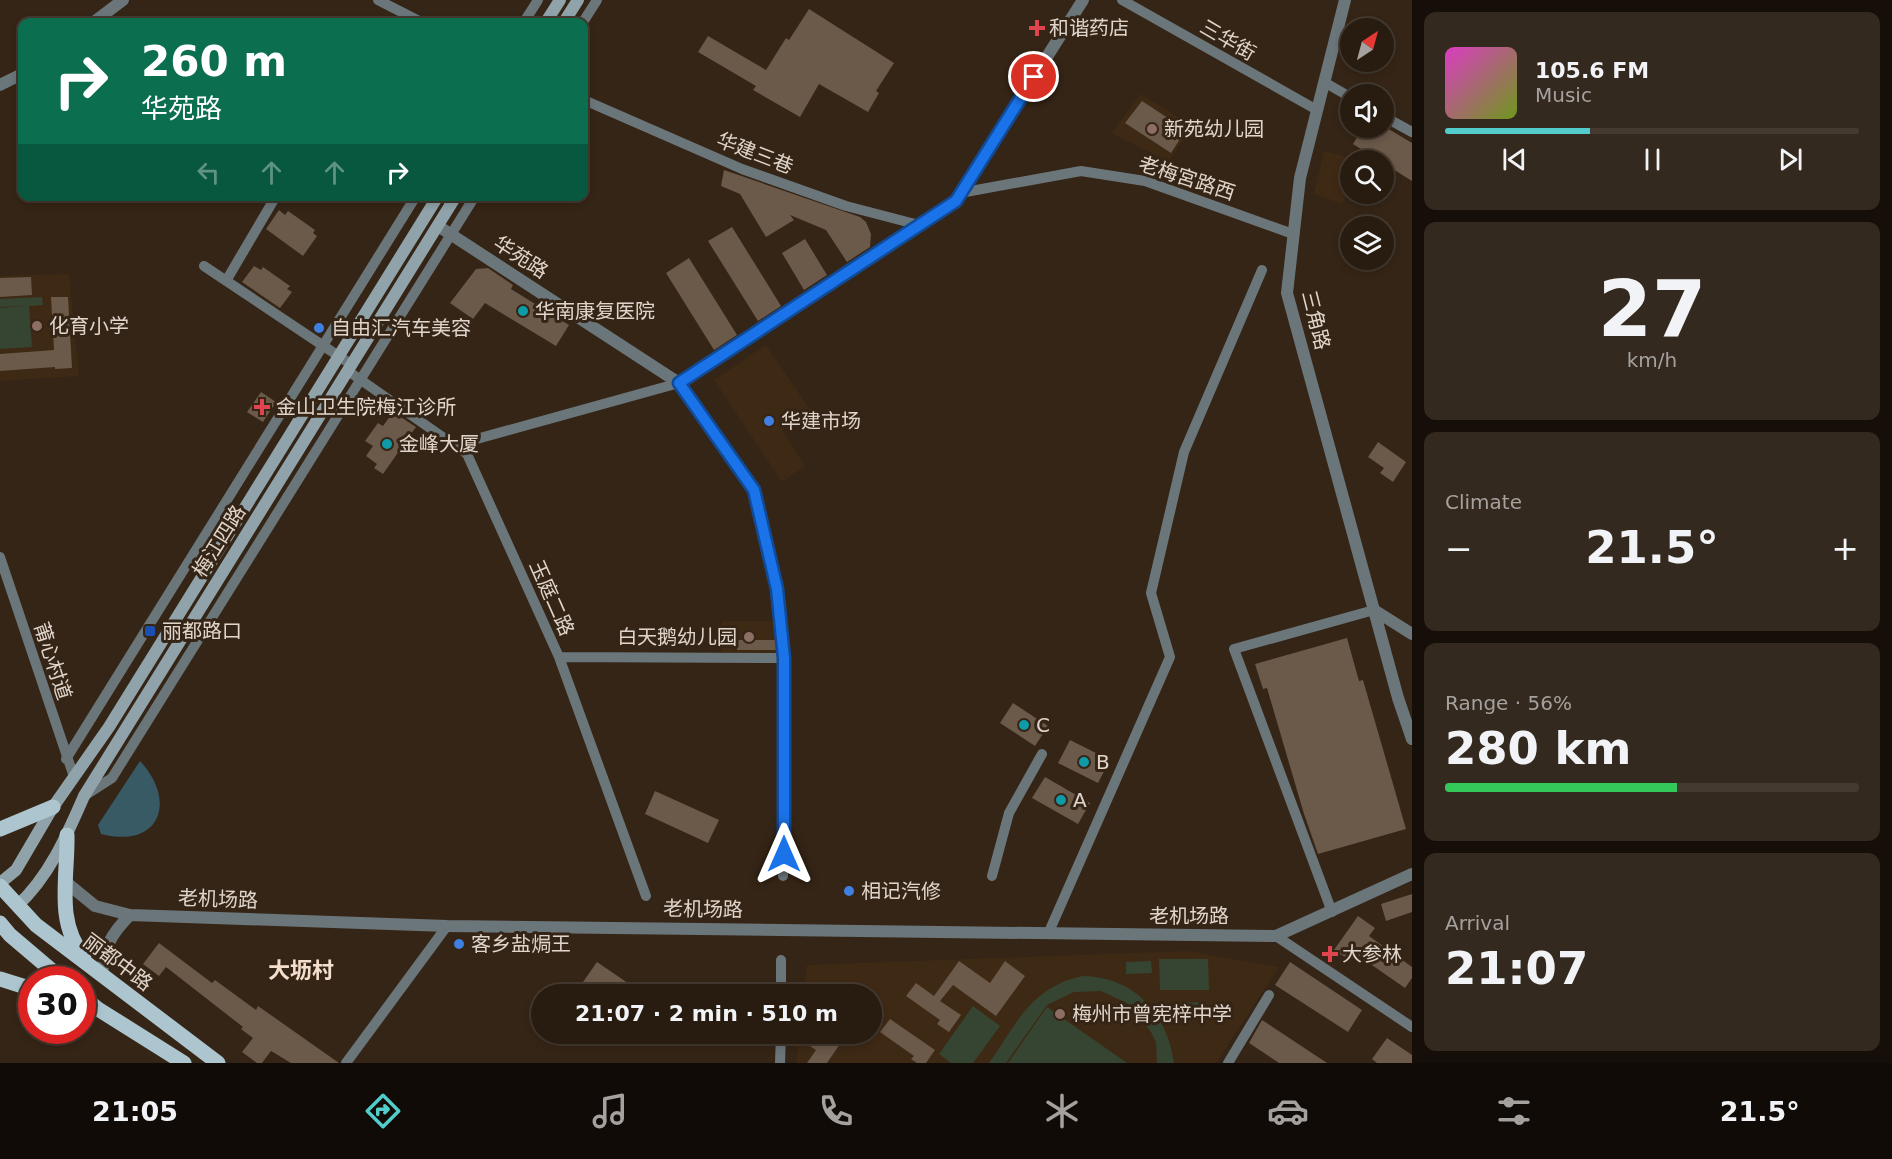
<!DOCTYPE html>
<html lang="en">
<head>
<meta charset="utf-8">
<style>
  :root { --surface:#281c10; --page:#34291e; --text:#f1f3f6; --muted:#a5a19f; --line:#443a30; --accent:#53cdcb }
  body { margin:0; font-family:"DejaVu Sans","Noto Sans SC",sans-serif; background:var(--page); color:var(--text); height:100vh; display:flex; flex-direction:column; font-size:22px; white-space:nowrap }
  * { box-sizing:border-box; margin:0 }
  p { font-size:20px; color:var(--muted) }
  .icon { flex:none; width:33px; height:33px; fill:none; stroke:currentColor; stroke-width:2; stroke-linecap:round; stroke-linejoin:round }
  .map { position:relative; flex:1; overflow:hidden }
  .drawer { display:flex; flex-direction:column; gap:12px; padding:12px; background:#160f09; width:480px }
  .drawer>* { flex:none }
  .top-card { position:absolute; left:18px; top:18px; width:570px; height:183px; border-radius:12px; box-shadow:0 3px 9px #0003,0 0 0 2px var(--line); background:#0b6e4f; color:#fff; overflow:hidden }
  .needle { width:39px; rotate:36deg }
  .fabs { position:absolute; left:1340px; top:18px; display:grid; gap:12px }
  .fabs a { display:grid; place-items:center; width:54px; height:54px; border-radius:50%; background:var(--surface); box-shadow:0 3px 9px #0003,0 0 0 2px var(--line); font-size:30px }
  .speed { position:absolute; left:18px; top:966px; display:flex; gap:12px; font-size:30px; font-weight:700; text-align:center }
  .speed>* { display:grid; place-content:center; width:78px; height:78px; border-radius:50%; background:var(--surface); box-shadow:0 3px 9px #0003,0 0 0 2px var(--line); line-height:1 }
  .speed .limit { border:9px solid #d22; background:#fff; color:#111 }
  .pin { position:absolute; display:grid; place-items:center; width:51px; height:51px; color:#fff; margin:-26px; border:3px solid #fff; border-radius:50%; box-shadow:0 2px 6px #0007 }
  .me { position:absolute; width:66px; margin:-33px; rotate:0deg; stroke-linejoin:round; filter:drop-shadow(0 0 4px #0008) }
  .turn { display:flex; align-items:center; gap:21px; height:126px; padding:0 24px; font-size:27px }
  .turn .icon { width:78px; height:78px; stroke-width:2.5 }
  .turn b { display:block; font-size:42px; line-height:51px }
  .lanes { display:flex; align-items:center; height:57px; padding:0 24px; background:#0003; justify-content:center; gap:30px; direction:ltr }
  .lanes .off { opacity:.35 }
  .big { font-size:45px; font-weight:700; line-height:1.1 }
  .drawer .widget { flex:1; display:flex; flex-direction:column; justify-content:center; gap:9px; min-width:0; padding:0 21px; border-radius:12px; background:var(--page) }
  .drawer .dial { align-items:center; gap:0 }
  .dial b { font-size:78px; line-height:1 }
  .song { display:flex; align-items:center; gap:18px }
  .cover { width:72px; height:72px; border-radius:9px; background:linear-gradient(135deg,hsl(310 70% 55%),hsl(80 70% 35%)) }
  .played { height:6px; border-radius:3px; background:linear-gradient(90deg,var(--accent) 35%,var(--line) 35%) }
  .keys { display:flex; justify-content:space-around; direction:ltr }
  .heat { display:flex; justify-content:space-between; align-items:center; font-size:33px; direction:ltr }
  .charge { height:9px; border-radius:4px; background:linear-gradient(90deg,#34c759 56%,var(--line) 0) }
  .trip { position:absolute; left:531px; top:984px; width:351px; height:60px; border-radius:30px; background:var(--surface); box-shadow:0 3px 9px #0003,0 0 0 2px var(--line); font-weight:700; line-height:60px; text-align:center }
  .dock { display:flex; height:96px; justify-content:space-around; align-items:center; background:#100b06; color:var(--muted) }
  .dock .icon { width:42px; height:42px }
  .dock .active { color:var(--accent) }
  .dock b { font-size:27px; color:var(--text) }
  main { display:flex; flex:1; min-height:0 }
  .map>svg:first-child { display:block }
  .built { fill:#3e2915 }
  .green { fill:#364531 }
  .water { fill:#375a64 }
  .building { fill:#6b5949 }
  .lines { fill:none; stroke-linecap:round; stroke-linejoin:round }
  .minor { stroke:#6b767b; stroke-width:10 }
  .tertiary { stroke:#6b767b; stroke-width:12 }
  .secondary { stroke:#90a3aa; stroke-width:12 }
  .primary { stroke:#adc5cf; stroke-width:15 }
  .route-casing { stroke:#114b97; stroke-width:15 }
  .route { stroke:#1a73e8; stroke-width:10 }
  .health-dot { fill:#e0444e; stroke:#352516; stroke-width:2 }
  .education-dot { fill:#8d6e63; stroke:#352516; stroke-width:2 }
  .culture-dot { fill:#0f9aa8; stroke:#352516; stroke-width:2 }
  .shop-dot { fill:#3f7fe0; stroke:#352516; stroke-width:2 }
  .transit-dot { fill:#1a4fb4; stroke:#352516; stroke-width:2 }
  .labels { text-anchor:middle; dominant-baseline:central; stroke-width:6; stroke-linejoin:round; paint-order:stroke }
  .poi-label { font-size:20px; fill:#e0d5cb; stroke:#352516; text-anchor:start }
  .street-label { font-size:20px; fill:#e0d5cb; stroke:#352516 }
  .quarter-label { font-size:22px; font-weight:bold; fill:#f5dfcc; stroke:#352516 }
</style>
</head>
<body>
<main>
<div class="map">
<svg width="1412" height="1063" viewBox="0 0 1412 1063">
  <rect width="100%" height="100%" fill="#352516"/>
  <path class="built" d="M1141,94L1192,126L1169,162L1111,133Z
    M1324,151L1358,160H1350V190L1342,204L1314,194Z
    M69,274L79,376L0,381V276Z
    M766,345L811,411L782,430L805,466L782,482L714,380Z
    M722,621H776V653H722Z
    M1187,951L1279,967L1216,1063H796L800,1034H872V994H804L807,965Z"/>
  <path class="green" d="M42,297L43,305L29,306L32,347L0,349V308L25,306L0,307V299Z
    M1159,959H1208L1209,990H1160Z
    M1151,961L1152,973L1126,974V962Z
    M1083,976C1135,977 1167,1014 1174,1063H1157L1156,1042L1151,1032L1127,1003L1101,991L1074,992L1047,1005L1006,1063H989C1017,1023 1031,987 1083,976Z
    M1204,1002V1014L1179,1016V1003Z
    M973,1006L1000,1026L973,1063H951L939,1054Z
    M1047,1007L1127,1063H1008Z"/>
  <path class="water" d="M140,761C178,802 159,849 101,834L98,825Z"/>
  <path class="building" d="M809,9L894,63L876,91L879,93L868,112L819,84L800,117L753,90L756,86L698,52L708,36L766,70L786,38L789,40Z
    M1142,101L1186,130L1171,153L1125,123Z
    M1363,128H1387L1412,143V181L1353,144Z
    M724,170L860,217L866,222L871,234L870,247L847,262L826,230L790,215L794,220L766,237L740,194L721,186Z
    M279,210L285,215L288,211L315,230L313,233L317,236L303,256L266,229Z
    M732,227L781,306L758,321L708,241Z
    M805,239L827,275L804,290L782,253Z
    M689,258L737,335L714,350L666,273Z
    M254,266L261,270L263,267L290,286L287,289L292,292L280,308L242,282Z
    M488,268L513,285L511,289L569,325L556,346L485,303L473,319L450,303L476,269Z
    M31,277L32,295L0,297V278Z
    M51,297H68L72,368L55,369V367L0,371V354L54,350Z
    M261,392L276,402L263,422L247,412Z
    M393,412L416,427L383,474L374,468L377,464L366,456L373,446L365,441L378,423L383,426Z
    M1378,442L1406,462L1393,482L1380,473L1384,468L1368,457Z
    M1347,638L1359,681L1363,680L1406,829L1318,854L1304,814L1267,688L1263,689L1255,664Z
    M737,640H775L776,650H737Z
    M1013,703L1048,726L1035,746L1000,723Z
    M1070,740L1110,760L1098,783L1058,763Z
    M1045,777L1090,803L1078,824L1032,798Z
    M655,791L719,820L708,843L645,814Z
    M1412,894V912L1386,921L1381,904Z
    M1358,916L1375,928L1369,936L1412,967V978L1405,988L1356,954L1351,961L1334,950Z
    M159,943L212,983L215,980L256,1010L258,1006L339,1063H291L271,1051L262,1063H257L242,1052L253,1038L241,1029L243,1027L166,967L159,976L143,964Z
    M959,961L990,983L1005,961L1025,976L996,1016L953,985L940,1001L961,1015L949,1032L937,1024L940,1020L906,996L916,983L934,996Z
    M597,962L644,994H601L583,982Z
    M1290,962L1362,1010L1348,1032L1275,985Z
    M890,1019L935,1050L926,1063H917L911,1059L914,1056L880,1032Z
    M1262,1020L1327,1063H1279L1249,1043Z
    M791,1034H824L840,1044L827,1063H807L816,1050Z
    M1387,1038L1412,1055V1063H1377L1372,1059Z"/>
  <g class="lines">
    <path class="minor" d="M378,0L421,22
      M1122,0L1317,110
      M524,22L538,0
      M583,22L597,0
      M1324,82L1350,97
      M584,100L742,169L846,206L919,225
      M1383,116L1412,132
      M960,193L1081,171L1145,181L1293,234
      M204,266L352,365
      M226,281L276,196
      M348,371L467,454L559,657L646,896
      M455,445L679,383L754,490L777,589L784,658L783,876
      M0,557L74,777
      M559,657L784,658
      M66,759L416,196
      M84,796L112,778L475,196
      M992,876L1009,813L1042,754
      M1332,912L1234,649L1374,610
      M1048,934L1170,657L1151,593L1184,452L1262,270
      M1276,936L1412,1027
      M781,994V960
      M346,1063L447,926
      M780,1063L781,1034
      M1228,1063L1269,995"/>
    <path class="tertiary" d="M1345,0L1300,178L1287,293L1398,698L1412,739
      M94,22L123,0
      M0,85L22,74
      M438,226L679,383L956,200L1083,0
      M1374,610L1412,634
      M67,883L95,906L130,915L447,926L1276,936L1412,874
      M102,976C103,949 110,935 130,915"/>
    <path class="secondary" d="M546,22L560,0
      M564,22L578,0
      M0,883L16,870L53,807L109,727L438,196
      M17,906C49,877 67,835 84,796L456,196"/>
    <path class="primary" d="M0,829L53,807
      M67,835C68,876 55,923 84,956
      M0,886L36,925L218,1063
      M0,923L10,935L63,980
      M0,979L32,989
      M82,996L98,1009L184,1063"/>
  </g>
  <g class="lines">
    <g class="route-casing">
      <path id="route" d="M784,854V658L777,589L754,490L679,383L956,201L1034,77"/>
    </g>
    <use href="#route" class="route"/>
  </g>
  <g class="health-dot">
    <path d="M1034 19h6v6h6v6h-6v6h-6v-6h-6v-6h6z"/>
    <path d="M259 398h6v6h6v6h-6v6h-6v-6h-6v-6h6z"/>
    <path d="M1327 945h6v6h6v6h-6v6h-6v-6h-6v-6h6z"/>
  </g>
  <g class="education-dot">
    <circle cx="1152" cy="129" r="6"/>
    <circle cx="37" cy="326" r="6"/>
    <circle cx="749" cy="637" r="6"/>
    <circle cx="1060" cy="1014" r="6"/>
  </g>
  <g class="culture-dot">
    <circle cx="523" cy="311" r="6"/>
    <circle cx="387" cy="444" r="6"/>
    <circle cx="1024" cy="725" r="6"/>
    <circle cx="1084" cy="762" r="6"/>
    <circle cx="1061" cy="800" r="6"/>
  </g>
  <g class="shop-dot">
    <circle cx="319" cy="328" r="6"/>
    <circle cx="769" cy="421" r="6"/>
    <circle cx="849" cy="891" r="6"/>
    <circle cx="459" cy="944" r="6"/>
  </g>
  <rect class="transit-dot" x="144" y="625" width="12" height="12" rx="3"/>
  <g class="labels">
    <g class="poi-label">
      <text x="1049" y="28">和谐药店</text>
      <text x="1164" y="129">新苑幼儿园</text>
      <text x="535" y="311">华南康复医院</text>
      <text x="49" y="326">化育小学</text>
      <text x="331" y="328">自由汇汽车美容</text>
      <text x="276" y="407">金山卫生院梅江诊所</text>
      <text x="781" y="421">华建市场</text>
      <text x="399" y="444">金峰大厦</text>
      <text x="162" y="631">丽都路口</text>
      <text x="737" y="637" text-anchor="end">白天鹅幼儿园</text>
      <text x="1036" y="725">C</text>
      <text x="1096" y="762">B</text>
      <text x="1073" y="800">A</text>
      <text x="861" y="891">相记汽修</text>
      <text x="471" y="944">客乡盐焗王</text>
      <text x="1342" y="954">大参林</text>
      <text x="1072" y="1014">梅州市曾宪梓中学</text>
    </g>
    <g class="street-label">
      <text transform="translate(1228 40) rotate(30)">三华街</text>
      <text transform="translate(755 153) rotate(21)">华建三巷</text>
      <text transform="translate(1187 178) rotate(18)">老梅宮路西</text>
      <text transform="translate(521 257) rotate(33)">华苑路</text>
      <text transform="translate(1316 320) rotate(76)">三角路</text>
      <text transform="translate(219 541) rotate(-58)">梅江四路</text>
      <text transform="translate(552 598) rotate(66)">玉庭二路</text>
      <text transform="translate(53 661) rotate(72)">莆心村道</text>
      <text transform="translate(218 899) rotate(2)">老机场路</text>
      <text transform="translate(703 909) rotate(1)">老机场路</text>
      <text x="1189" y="916">老机场路</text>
      <text transform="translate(118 962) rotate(37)">丽都中路</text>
    </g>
    <g class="quarter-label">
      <text x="301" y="970">大坜村</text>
    </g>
  </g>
</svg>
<div class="fabs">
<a><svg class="needle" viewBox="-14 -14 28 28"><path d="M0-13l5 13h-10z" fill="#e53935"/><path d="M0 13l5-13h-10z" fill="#a5a19f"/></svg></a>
<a><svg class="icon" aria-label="sound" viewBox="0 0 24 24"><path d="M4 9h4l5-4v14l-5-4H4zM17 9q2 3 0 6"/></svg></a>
<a><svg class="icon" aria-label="search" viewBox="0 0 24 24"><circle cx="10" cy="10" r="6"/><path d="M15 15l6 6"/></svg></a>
<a><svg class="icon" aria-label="layers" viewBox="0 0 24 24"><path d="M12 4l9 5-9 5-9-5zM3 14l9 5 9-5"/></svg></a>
</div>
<div class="speed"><div class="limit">30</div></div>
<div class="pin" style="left:1034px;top:77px;background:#d93025"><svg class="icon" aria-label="arrive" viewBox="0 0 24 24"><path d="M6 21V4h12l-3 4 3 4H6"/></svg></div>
<svg class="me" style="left:784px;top:854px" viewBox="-20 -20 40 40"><path d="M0-17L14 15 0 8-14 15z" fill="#1a73e8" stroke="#fff" stroke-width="4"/></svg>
<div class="trip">21:07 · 2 min · 510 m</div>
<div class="top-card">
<div class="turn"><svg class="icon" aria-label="right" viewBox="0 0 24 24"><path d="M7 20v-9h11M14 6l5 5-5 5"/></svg><div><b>260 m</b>华苑路</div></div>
<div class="lanes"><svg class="icon off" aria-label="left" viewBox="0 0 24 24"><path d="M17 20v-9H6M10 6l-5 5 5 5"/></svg><svg class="icon off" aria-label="ahead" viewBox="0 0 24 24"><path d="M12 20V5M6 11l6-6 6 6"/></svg><svg class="icon off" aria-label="ahead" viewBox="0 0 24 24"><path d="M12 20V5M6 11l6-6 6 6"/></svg><svg class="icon" aria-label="right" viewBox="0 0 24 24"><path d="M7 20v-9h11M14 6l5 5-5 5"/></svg></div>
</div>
</div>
<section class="drawer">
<div class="widget">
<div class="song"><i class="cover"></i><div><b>105.6 FM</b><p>Music</p></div></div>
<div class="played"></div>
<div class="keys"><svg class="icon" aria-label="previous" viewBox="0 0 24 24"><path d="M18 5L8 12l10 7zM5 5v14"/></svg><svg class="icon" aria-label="pause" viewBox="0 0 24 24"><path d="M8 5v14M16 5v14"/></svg><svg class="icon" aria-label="next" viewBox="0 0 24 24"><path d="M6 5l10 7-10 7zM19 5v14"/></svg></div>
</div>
<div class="widget dial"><b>27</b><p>km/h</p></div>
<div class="widget"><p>Climate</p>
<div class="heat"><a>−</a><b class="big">21.5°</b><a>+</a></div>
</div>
<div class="widget"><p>Range · 56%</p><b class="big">280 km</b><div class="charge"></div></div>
<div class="widget"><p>Arrival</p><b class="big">21:07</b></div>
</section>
</main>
<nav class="dock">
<b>21:05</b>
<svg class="icon active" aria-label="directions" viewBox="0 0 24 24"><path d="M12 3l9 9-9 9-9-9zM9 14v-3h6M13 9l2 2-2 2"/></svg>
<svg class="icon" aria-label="music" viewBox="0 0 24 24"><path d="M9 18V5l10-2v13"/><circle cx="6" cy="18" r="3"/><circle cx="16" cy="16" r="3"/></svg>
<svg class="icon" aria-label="phone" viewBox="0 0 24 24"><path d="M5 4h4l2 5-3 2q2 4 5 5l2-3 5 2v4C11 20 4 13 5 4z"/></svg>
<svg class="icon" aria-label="climate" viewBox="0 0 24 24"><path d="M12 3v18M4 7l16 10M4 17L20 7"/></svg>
<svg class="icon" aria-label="car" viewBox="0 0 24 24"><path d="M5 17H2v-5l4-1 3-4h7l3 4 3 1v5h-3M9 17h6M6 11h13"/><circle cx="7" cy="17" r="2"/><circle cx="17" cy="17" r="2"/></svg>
<svg class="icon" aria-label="filters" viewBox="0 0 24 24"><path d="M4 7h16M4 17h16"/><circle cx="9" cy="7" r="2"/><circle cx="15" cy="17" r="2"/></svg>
<b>21.5°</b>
</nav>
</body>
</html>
